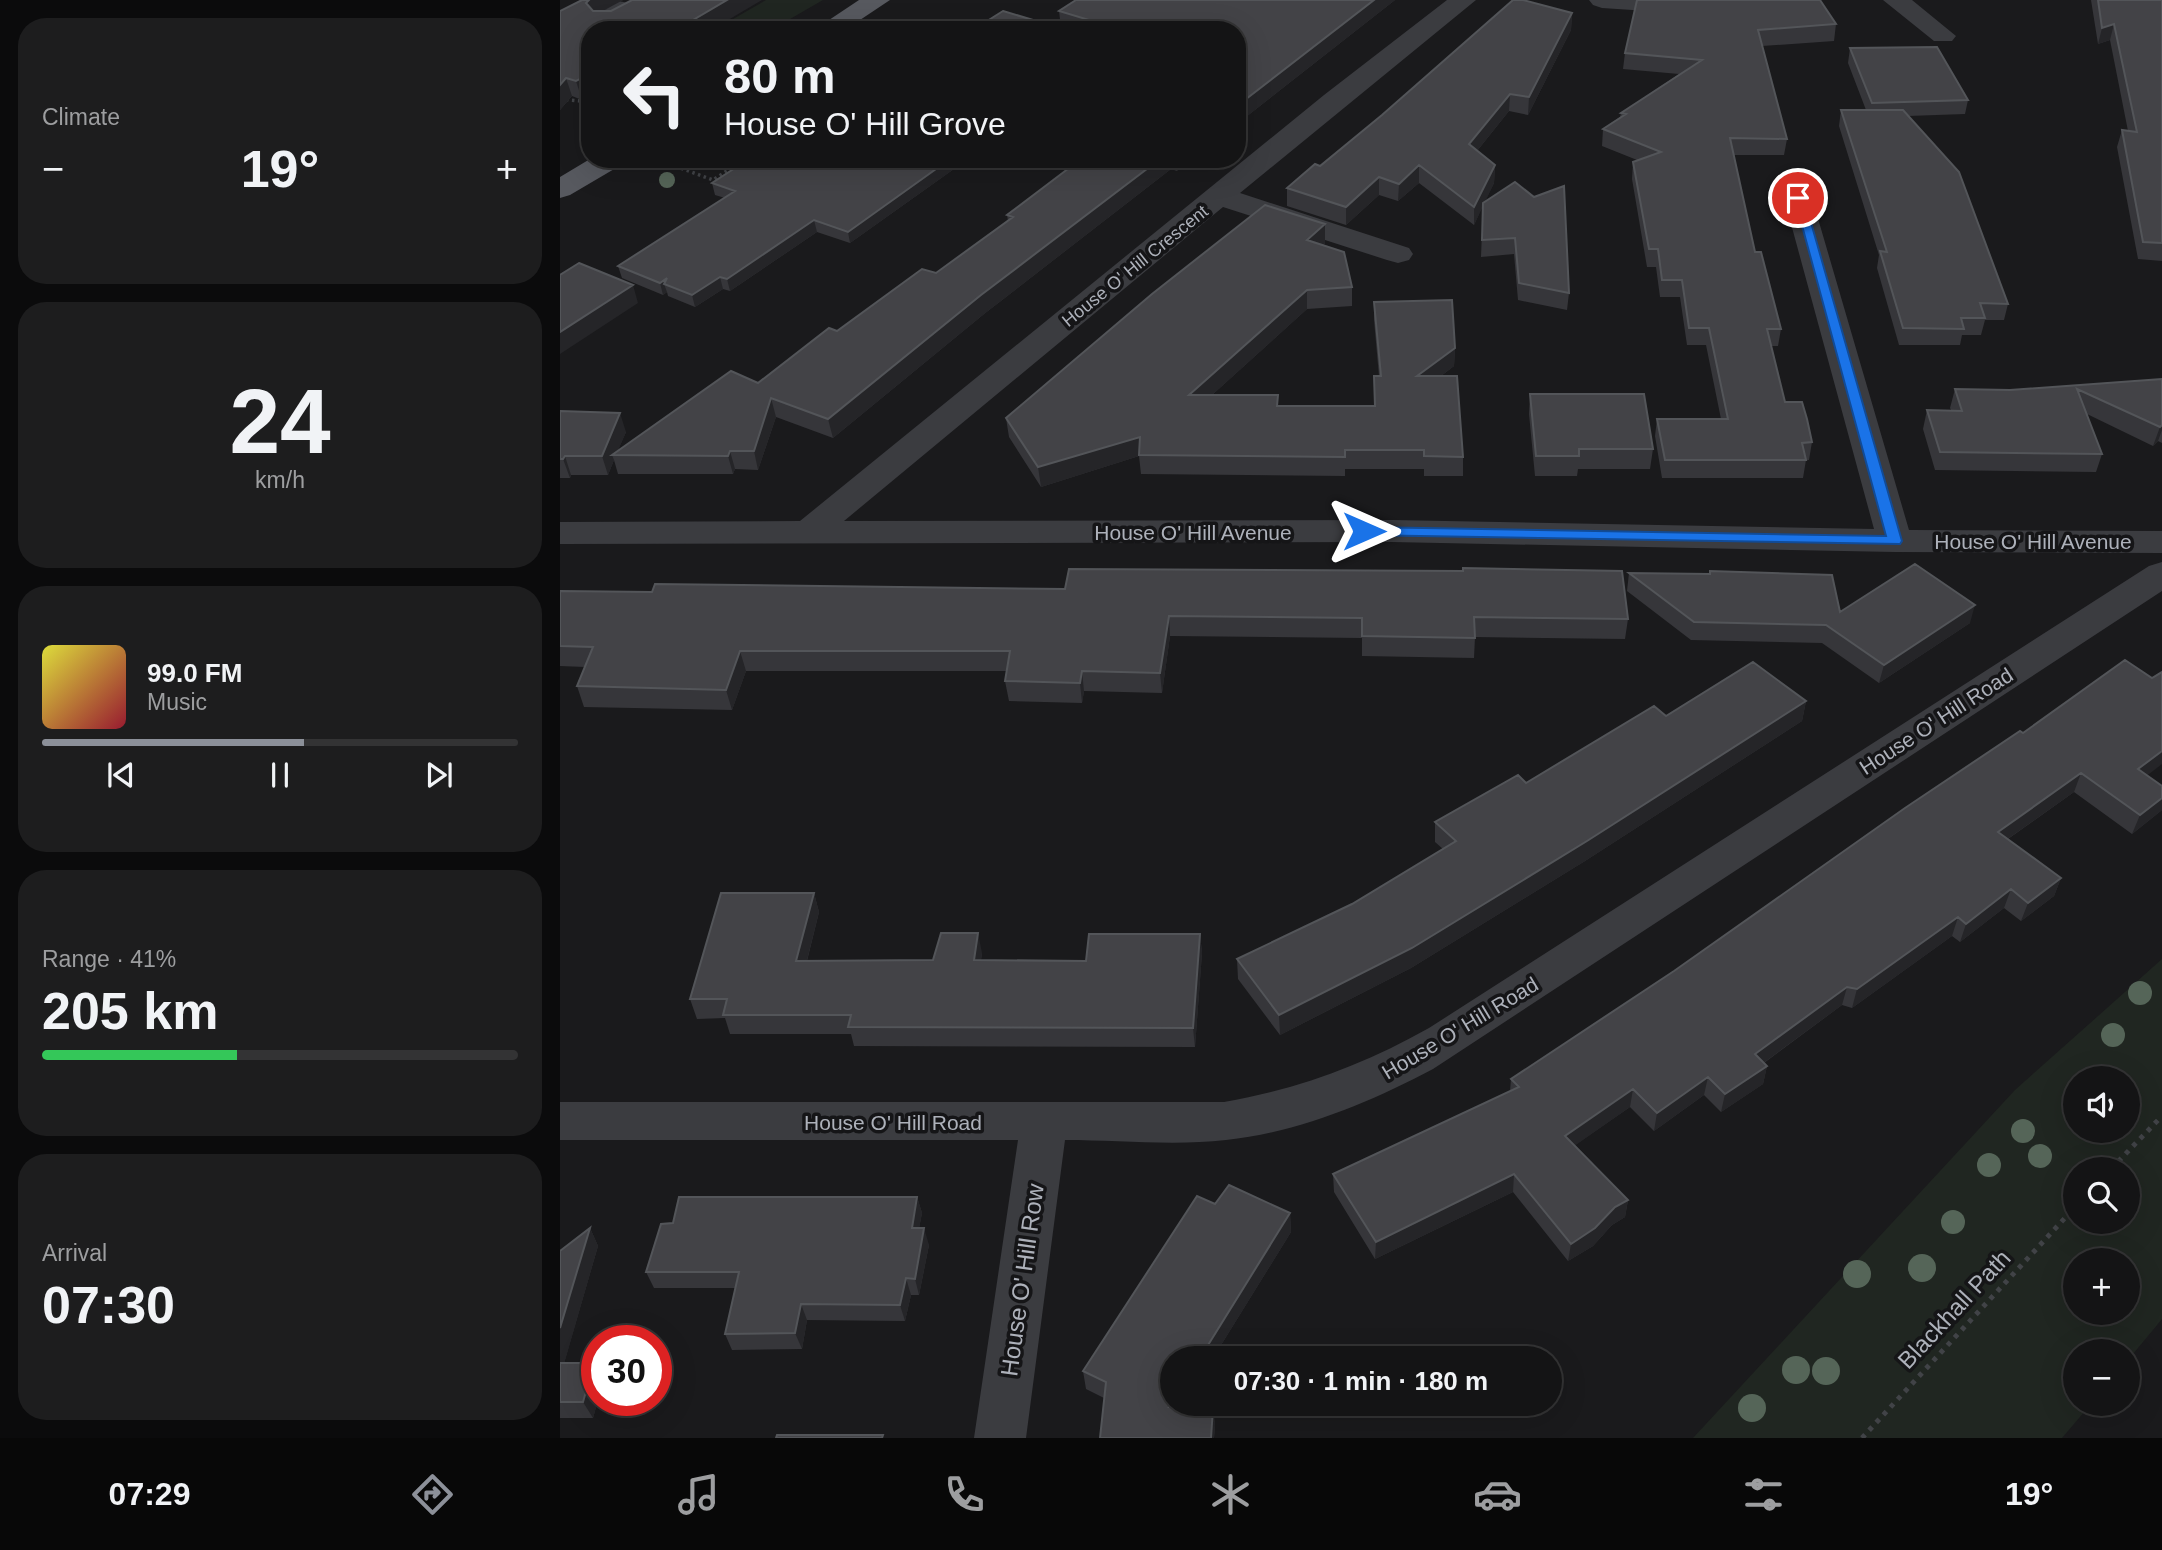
<!DOCTYPE html>
<html lang="en">
<head>
<meta charset="utf-8">
<style>
  :root { --surface:#141415; --page:#1d1d1e; --text:#f1f3f6; --muted:#9d9ea0; --line:#333334; --accent:#8c9099 }
  body { margin:0; font-family:Helvetica,sans-serif; background:var(--page); color:var(--text); height:100vh; display:flex; flex-direction:column; font-size:26px; white-space:nowrap }
  * { box-sizing:border-box; margin:0 }
  p { font-size:23px; color:var(--muted) }
  .icon { flex:none; width:38px; height:38px; fill:none; stroke:currentColor; stroke-width:2; stroke-linecap:round; stroke-linejoin:round }
  .map { position:relative; flex:1; overflow:hidden }
  .details { display:flex; flex-direction:column; gap:18px; padding:18px; background:#0b0b0c; width:560px }
  .details>* { flex:none }
  .top-card { position:absolute; left:21px; top:21px; width:665px; height:147px; border-radius:28px; box-shadow:0 7px 28px #0002,0 0 0 2px var(--line); background:#141415; color:var(--text); overflow:hidden }
  .tools { position:absolute; left:1503px; top:1066px; display:grid; gap:14px }
  .tools a { display:grid; place-items:center; width:77px; height:77px; border-radius:50%; background:var(--surface); box-shadow:0 7px 28px #0002,0 0 0 2px var(--line); font-size:35px }
  .speed { position:absolute; left:21px; top:1325px; display:flex; gap:14px; font-size:35px; font-weight:700; text-align:center }
  .speed>* { display:grid; place-content:center; width:91px; height:91px; border-radius:50%; background:var(--surface); box-shadow:0 7px 28px #0002,0 0 0 2px var(--line); line-height:1 }
  .speed .limit { border:10px solid #d22; background:#fff; color:#111 }
  .pin { position:absolute; display:grid; place-items:center; width:60px; height:60px; color:#fff; margin:-30px; border:4px solid #fff; border-radius:50%; box-shadow:0 2px 7px #0007 }
  .me { position:absolute; width:77px; margin:-38px; rotate:90deg; stroke-linejoin:round; filter:drop-shadow(0 0 5px #0008) }
  .turn { display:flex; align-items:center; gap:24px; height:147px; padding:0 28px; font-size:32px }
  .turn .icon { width:91px; height:91px; stroke-width:2.5 }
  .turn b { display:block; font-size:49px; line-height:60px }
  .big { font-size:52px; font-weight:700; line-height:1.1 }
  .details .tile { flex:1; display:flex; flex-direction:column; justify-content:center; gap:10px; min-width:0; padding:0 24px; border-radius:28px; background:var(--page) }
  .details .dial { align-items:center; gap:0 }
  .dial b { font-size:91px; line-height:1 }
  .song { display:flex; align-items:center; gap:21px }
  .cover { width:84px; height:84px; border-radius:10px; background:linear-gradient(135deg,hsl(60 70% 55%),hsl(350 70% 35%)) }
  .played { height:7px; border-radius:4px; background:linear-gradient(90deg,var(--accent) 55%,var(--line) 55%) }
  .keys { display:flex; justify-content:space-around; direction:ltr }
  .heat { display:flex; justify-content:space-between; align-items:center; font-size:38px; direction:ltr }
  .charge { height:10px; border-radius:5px; background:linear-gradient(90deg,#34c759 41%,var(--line) 0) }
  .trip { position:absolute; left:600px; top:1346px; width:402px; height:70px; border-radius:35px; background:var(--surface); box-shadow:0 7px 28px #0002,0 0 0 2px var(--line); font-weight:700; line-height:70px; text-align:center }
  .tab-bar { display:flex; height:112px; justify-content:space-around; align-items:center; background:#080808; color:var(--muted) }
  .tab-bar .icon { width:49px; height:49px }
  .tab-bar .selected { color:var(--accent) }
  .tab-bar b { font-size:32px; color:var(--text) }
  main { display:flex; flex:1; min-height:0 }
  .map>svg:first-child { display:block }
  .green { fill:#202621; fill-rule:evenodd }
  .lines { fill:none; stroke-linecap:round; stroke-linejoin:round }
  .path-far1 { stroke:#414347; stroke-width:3.5; stroke-dasharray:2.5 3.5; stroke-linecap:butt }
  .path { stroke:#414347; stroke-width:5; stroke-dasharray:4.5 6; stroke-linecap:butt }
  .minor { fill:#3b3c40; fill-rule:evenodd }
  .primary { fill:#57595f; fill-rule:evenodd }
  .tree { fill:#556558 }
  .wall { fill:#36363a }
  .shaded-wall { fill:#252528 }
  .building { fill:#434347; stroke:#535559; stroke-width:2 }
  .route { fill:#1a73e8; stroke:#114b97; stroke-width:2 }
  .labels { text-anchor:middle; dominant-baseline:central; stroke-width:7; stroke-linejoin:round; paint-order:stroke }
  .far-street-label { font-size:18px; fill:#adb1ba; stroke:#151517 }
  .street-label { font-size:21px; fill:#adb1ba; stroke:#151517 }
  .near-street-label { font-size:24px; fill:#adb1ba; stroke:#151517 }
</style>
</head>
<body>
<main>
<section class="details">
<div class="tile"><p>Climate</p>
<div class="heat"><a>−</a><b class="big">19°</b><a>+</a></div>
</div>
<div class="tile dial"><b>24</b><p>km/h</p></div>
<div class="tile">
<div class="song"><i class="cover"></i><div><b>99.0 FM</b><p>Music</p></div></div>
<div class="played"></div>
<div class="keys"><svg class="icon" aria-label="previous" viewBox="0 0 24 24"><path d="M18 5L8 12l10 7zM5 5v14"/></svg><svg class="icon" aria-label="pause" viewBox="0 0 24 24"><path d="M8 5v14M16 5v14"/></svg><svg class="icon" aria-label="next" viewBox="0 0 24 24"><path d="M6 5l10 7-10 7zM19 5v14"/></svg></div>
</div>
<div class="tile"><p>Range · 41%</p><b class="big">205 km</b><div class="charge"></div></div>
<div class="tile"><p>Arrival</p><b class="big">07:30</b></div>
</section>
<div class="map">
<svg width="1602" height="1438" viewBox="0 0 1602 1438">
  <rect width="100%" height="100%" fill="#1a1a1c"/>
  <path class="green" d="M206,0H263L211,30H154Z
    M1602,959V1319L1568,1360V1351H1516V1404H1531L1502,1438H1133L1455,1090ZM1516,1078H1568V1130H1516ZM1516,1169H1568V1222H1516ZM1516,1260H1568V1312H1516Z"/>
  <g class="lines">
    <path class="path-far1" d="M0,99L30,102
      M109,159L104,162L153,180L185,159"/>
    <path class="path" d="M1551,1169L1602,1116
      M1302,1438L1516,1206"/>
    <path class="minor" d="M26,0C43,0 72,0 83,9L79,14L70,17L30,5Z
      M887,0H916L680,193L849,248L853,254L849,260L838,263L827,260L663,207L284,521L832,520L1314,529L1224,198L1228,192L1238,189L1248,192L1252,198L1349,530L1602,531V553L1335,552L832,542L0,544V522L240,521L764,95Z
      M1029,0H1190L1186,5L1177,8L1103,12L1042,8L1033,5Z
      M1323,0H1352L1396,36L1392,41H1374Z
      M1602,562V591L873,1069C809,1103 739,1132 666,1140C614,1146 557,1140 505,1140L466,1438H414L458,1140H0V1102H664C739,1089 803,1065 869,1028L1589,566Z"/>
    <path class="primary" d="M299,0H330L285,30H254Z
      M30,159H65L61,165L10,195L0,198V177Z"/>
  </g>
  <g class="tree">
    <circle cx="107" cy="180" r="8"/>
    <circle cx="1580" cy="993" r="12"/>
    <circle cx="1553" cy="1035" r="12"/>
    <circle cx="1463" cy="1131" r="12"/>
    <circle cx="1480" cy="1156" r="12"/>
    <circle cx="1429" cy="1165" r="12"/>
    <circle cx="1393" cy="1222" r="12"/>
    <circle cx="1362" cy="1268" r="14"/>
    <circle cx="1297" cy="1274" r="14"/>
    <circle cx="1236" cy="1370" r="14"/>
    <circle cx="1266" cy="1371" r="14"/>
    <circle cx="1192" cy="1408" r="14"/>
  </g>
  <path class="wall" d="M22,0H63L43,11L30,30L22,100L12,96L0,110V11Z
    M835,0L677,124V30H508L501,28L499,11Z
    M1077,0L1276,24L1274,41L1202,46L1227,139L1224,155H1173L1195,252L1221,329L1218,346H1211L1225,402L1252,442L1249,460H1246L1243,478H1102L1095,436L1097,419H1161L1146,345H1127L1120,297H1100L1096,267H1087L1072,179L1073,162L1077,160L1042,146L1043,129L1060,117L1061,113L1119,74L1063,69L1065,53Z
    M1531,0H1602V261L1578,259L1557,147L1562,130L1568,131L1550,40L1538,44Z
    M1012,13L1011,30L968,115L949,111L917,151L935,165L934,183L925,201L1009,293L1007,310L958,300L954,254L921,257L923,205L914,225L859,183L838,201L819,195L786,225L727,206V188L760,166Z
    M1290,48L1408,100L1405,114L1348,116L1448,304L1444,320H1425L1421,335H1402L1400,345H1339L1317,268L1319,255L1279,126L1281,110H1306L1288,63Z
    M189,159H408L290,243L257,232L170,291L163,289L135,307L108,296L107,292L103,295L62,278L58,266L165,198L155,195L152,183Z
    M521,159H632L617,171L611,169L424,314L273,438L216,417L198,470L175,469L173,474H58L54,460L48,475H11L10,478H0V411L66,432L57,452L198,383L277,331L376,273L448,221L447,215Z
    M765,224V243L763,245L792,287V306L747,309L652,395H718V406H815L814,376H819L814,320V302L895,348L894,366L881,376L903,457V476H864V469H785V476L581,474L579,456L481,487L449,437L446,418Z
    M1602,379V443L1598,441L1593,446L1527,414L1542,454L1536,472L1375,470L1363,429L1367,410H1391L1390,408L1395,389L1450,390Z
    M970,394L1093,449L1090,469H1018L1017,476H975L969,414Z
    M1150,571L1280,612L1410,623L1319,683L1262,643L1131,640L1067,591L1069,573L1149,574Z
    M0,591L1068,619L1065,639L915,637L914,658L802,656V638L610,636L602,693L524,691L522,703L449,701L445,681L447,671H186L172,710L24,707L17,686L25,667L0,666Z
    M1246,701L1242,721L1025,861L851,968L720,1035L678,979L677,959L792,904L883,849L875,842V822L966,783L1106,716Z
    M1463,733L1587,775L1602,786V810L1572,834L1514,792L1448,839L1501,878L1494,896L1461,921L1444,908L1400,942L1392,936L1292,1008L1282,1005L1204,1063L1207,1066L1203,1084L1161,1112L1144,1095L1094,1131L1070,1107L1015,1145L1068,1200L1065,1217L1052,1225L1033,1246L1008,1261L953,1192L815,1259L774,1192L773,1174L950,1091L951,1079L1114,971Z
    M254,893L259,912L247,961L373,960L422,953L421,960L526,961L640,934L642,953L635,1047L294,1046L291,1034H170L165,1018L137,1019L130,999Z
    M357,1197L362,1213L359,1228L369,1245L359,1295H351L345,1321L247,1320L242,1349L172,1350L165,1334L175,1288H94L86,1272L113,1223Z
    M655,1204L730,1213L731,1232L653,1358H612L625,1404L623,1408H653L655,1426L654,1438H540L544,1398L526,1389L523,1371Z
    M30,1228L38,1246L4,1363L38,1400L33,1418H0V1251Z"/>
  <path class="shaded-wall" d="M29,0H63L37,14L31,21L26,3Z
    M167,0H202L151,30H116Z
    M814,0H835L677,124V106Z
    M1012,13L1011,30L968,115L969,97Z
    M1554,24L1550,40L1538,44L1542,28Z
    M30,74V95L22,100L16,81Z
    M6,78L12,96L0,110V85Z
    M950,94L949,111L908,162L909,144Z
    M390,159H408L290,243L288,232Z
    M600,159H611V169L424,314L273,438L268,419L421,295Z
    M616,159H632L617,171Z
    M859,165V183L838,201L839,184Z
    M935,165L934,183L914,225V207Z
    M819,177V195L786,225V207Z
    M254,220L257,232L170,291L167,279Z
    M765,224V243L748,258L747,240Z
    M160,277L163,289L135,307L132,295Z
    M107,278L104,284L107,292L103,295L100,283Z
    M73,285L78,303L0,354V332Z
    M747,290V309L631,414L629,395Z
    M895,348L894,366L856,395L857,376Z
    M211,398L216,417L198,470L194,451Z
    M60,413L66,432L56,455H52L54,460L48,475L42,456Z
    M1602,425V430L1598,441L1593,446L1600,427Z
    M580,437L579,456L481,487L478,467Z
    M170,451L175,469L173,474L168,456Z
    M5,456L11,475L10,478L3,459Z
    M1415,605L1410,623L1319,683L1324,665Z
    M609,616L610,636L602,693L600,673Z
    M180,651L186,671L172,710L166,690Z
    M522,671L524,691L522,703L520,683Z
    M1246,701L1242,721L1025,861L851,968L720,1035L719,1015Z
    M1602,751V764L1571,788L1578,769Z
    M1521,773L1514,792L1432,850L1438,832Z
    M1602,798V810L1572,834L1580,815Z
    M1501,878L1494,896L1461,921L1468,903Z
    M1451,889L1444,908L1400,942L1406,924Z
    M254,893L259,912L242,980L236,961Z
    M1398,917L1392,936L1292,1008L1297,989Z
    M418,933L422,953L418,980L414,960Z
    M640,934L642,953L635,1047L633,1028Z
    M1287,987L1282,1005L1191,1072L1195,1054Z
    M1207,1066L1203,1084L1161,1112L1165,1094Z
    M1148,1077L1144,1095L1094,1131L1097,1113Z
    M1073,1089L1070,1107L1003,1154L1005,1136Z
    M954,1174L953,1192L815,1259L816,1242Z
    M357,1197L362,1213L356,1244L352,1228Z
    M1068,1200L1065,1217L1052,1225L1033,1246L1008,1261L1011,1244L1055,1207Z
    M730,1213L731,1232L653,1358H640Z
    M30,1228L38,1246L0,1378V1328Z
    M364,1228L369,1245L359,1295L355,1279Z
    M346,1278L351,1295L345,1321L340,1305Z
    M241,1304L247,1320L242,1349L235,1333Z
    M34,1363L37,1368V1400H38L33,1418L23,1402Z
    M612,1402V1404H625L612,1425L609,1407Z
    M653,1408L655,1426L654,1438H651Z"/>
  <path class="building" d="M22,0H29L26,3L33,11H51L72,0H167L116,30H30V74L16,81L6,78L0,85V11Z
    M516,0H814L677,106V30H562L499,11Z
    M953,0H963L1012,13L969,97L950,94L909,144L935,165L914,207L859,165L839,184L819,177L786,207L727,188L755,164L760,166L822,115Z
    M1077,0H1260L1276,24L1198,30L1227,139L1170,138L1195,252H1201L1221,329H1207L1225,402H1242L1247,419L1252,442L1242,443L1246,460H1105L1097,419H1168L1149,328H1129L1122,280H1102L1098,249H1089L1073,162L1101,152L1043,129L1066,114L1061,113L1142,60L1065,53Z
    M1538,0H1602V243L1583,242L1562,130L1577,132L1554,24L1542,28Z
    M443,11L503,29L413,30Z
    M1377,47L1408,100L1312,103L1290,48Z
    M1281,110H1343L1399,172L1448,304L1420,303L1425,318H1401L1404,329L1343,328L1320,251L1327,252Z
    M189,159H390L288,232L254,220L167,279L160,277L132,295L104,284L107,278L100,283L58,266L175,191L152,183Z
    M521,159H600L421,295L268,419L211,398L194,451H170L168,456L52,455L171,371L198,383L269,328L277,331L362,269L376,273L453,217L447,215Z
    M955,182L974,197L1004,186L1009,293L959,283L955,238L922,240L923,203Z
    M705,205L765,224L747,240L784,252L792,287L747,290L629,395H718L717,406H815L814,376H821L814,302L892,300L895,348L857,376H897L903,457L864,456V450H785V457L579,455L580,437L478,467L446,418L592,294Z
    M19,263L73,285L0,332V275Z
    M1602,379V425L1600,427L1517,389L1542,454L1380,452L1367,410L1402,411L1395,389L1450,390Z
    M970,394H1084L1093,449H1019V456H976Z
    M0,411L60,413L42,456H5L3,459H0Z
    M1355,564L1415,605L1324,665L1266,625L1134,622L1069,573L1150,574V571L1272,575L1280,612Z
    M903,568L1062,571L1068,619L914,617L915,638L802,636V618L609,616L600,673L522,671L520,683L445,681L450,651H180L166,690L17,686L33,647L0,646V591L92,592L95,584L505,589L509,569L903,571Z
    M1565,660L1592,678L1602,672V751L1578,769L1602,786V798L1580,815L1521,773L1438,832L1501,878L1468,903L1451,889L1406,924L1398,917L1297,989L1287,987L1195,1054L1207,1066L1165,1094L1148,1077L1097,1113L1073,1089L1005,1136L1068,1200L1055,1207L1035,1228L1011,1244L954,1174L816,1242L773,1174L959,1087L951,1079L1114,971L1345,808L1460,731L1463,733Z
    M1193,662L1246,701L1027,841L852,948L719,1015L677,959L792,904L896,841L875,822L958,775L966,783L1094,706L1106,716Z
    M161,893H254L236,961L373,960L381,933H418L414,960L526,961L529,934H640L633,1028L288,1027L291,1015H163L167,999H130Z
    M669,1185L730,1213L640,1358H612V1402L609,1407L653,1408L651,1438H540L546,1382L523,1371L637,1196L655,1204Z
    M119,1197H357L352,1228H364L355,1279L346,1278L340,1305L241,1304L235,1333L165,1334L179,1272H86L101,1224L113,1223Z
    M30,1228L0,1328V1251Z
    M0,1363H34L23,1402H0Z
    M217,1435H323L322,1438H216Z"/>
  <path class="route" d="M1234,196L1244,198L1342,541L1340,544L799,535L797,531L804,527L1326,536Z"/>
  <g class="labels">
    <g class="far-street-label">
      <text transform="translate(575 266) rotate(-39)">House O' Hill Crescent</text>
    </g>
    <g class="street-label">
      <text x="633" y="532">House O' Hill Avenue</text>
      <text x="1473" y="541">House O' Hill Avenue</text>
      <text transform="translate(1376 721) rotate(-33)">House O' Hill Road</text>
      <text transform="translate(900 1028) rotate(-31)">House O' Hill Road</text>
      <text x="333" y="1122">House O' Hill Road</text>
    </g>
    <g class="near-street-label">
      <text transform="translate(462 1280) rotate(-82)">House O' Hill Row</text>
      <text transform="translate(1394 1309) rotate(-47)">Blackhall Path</text>
    </g>
  </g>
</svg>
<div class="tools">
<a><svg class="icon" aria-label="sound" viewBox="0 0 24 24"><path d="M4 9h4l5-4v14l-5-4H4zM17 9q2 3 0 6"/></svg></a>
<a><svg class="icon" aria-label="search" viewBox="0 0 24 24"><circle cx="10" cy="10" r="6"/><path d="M15 15l6 6"/></svg></a>
<a>+</a>
<a>−</a>
</div>
<div class="speed"><div class="limit">30</div></div>
<div class="pin" style="left:1238px;top:198px;background:#d93025"><svg class="icon" aria-label="arrive" viewBox="0 0 24 24"><path d="M6 21V4h12l-3 4 3 4H6"/></svg></div>
<svg class="me" style="left:804px;top:531px" viewBox="-20 -20 40 40"><path d="M0-17L14 15 0 8-14 15z" fill="#1a73e8" stroke="#fff" stroke-width="4"/></svg>
<div class="trip">07:30 · 1 min · 180 m</div>
<div class="top-card">
<div class="turn"><svg class="icon" aria-label="left" viewBox="0 0 24 24"><path d="M17 20v-9H6M10 6l-5 5 5 5"/></svg><div><b>80 m</b>House O' Hill Grove</div></div>
</div>
</div>
</main>
<nav class="tab-bar">
<b>07:29</b>
<svg class="icon selected" aria-label="directions" viewBox="0 0 24 24"><path d="M12 3l9 9-9 9-9-9zM9 14v-3h6M13 9l2 2-2 2"/></svg>
<svg class="icon" aria-label="music" viewBox="0 0 24 24"><path d="M9 18V5l10-2v13"/><circle cx="6" cy="18" r="3"/><circle cx="16" cy="16" r="3"/></svg>
<svg class="icon" aria-label="phone" viewBox="0 0 24 24"><path d="M5 4h4l2 5-3 2q2 4 5 5l2-3 5 2v4C11 20 4 13 5 4z"/></svg>
<svg class="icon" aria-label="climate" viewBox="0 0 24 24"><path d="M12 3v18M4 7l16 10M4 17L20 7"/></svg>
<svg class="icon" aria-label="car" viewBox="0 0 24 24"><path d="M5 17H2v-5l4-1 3-4h7l3 4 3 1v5h-3M9 17h6M6 11h13"/><circle cx="7" cy="17" r="2"/><circle cx="17" cy="17" r="2"/></svg>
<svg class="icon" aria-label="filters" viewBox="0 0 24 24"><path d="M4 7h16M4 17h16"/><circle cx="9" cy="7" r="2"/><circle cx="15" cy="17" r="2"/></svg>
<b>19°</b>
</nav>
</body>
</html>
